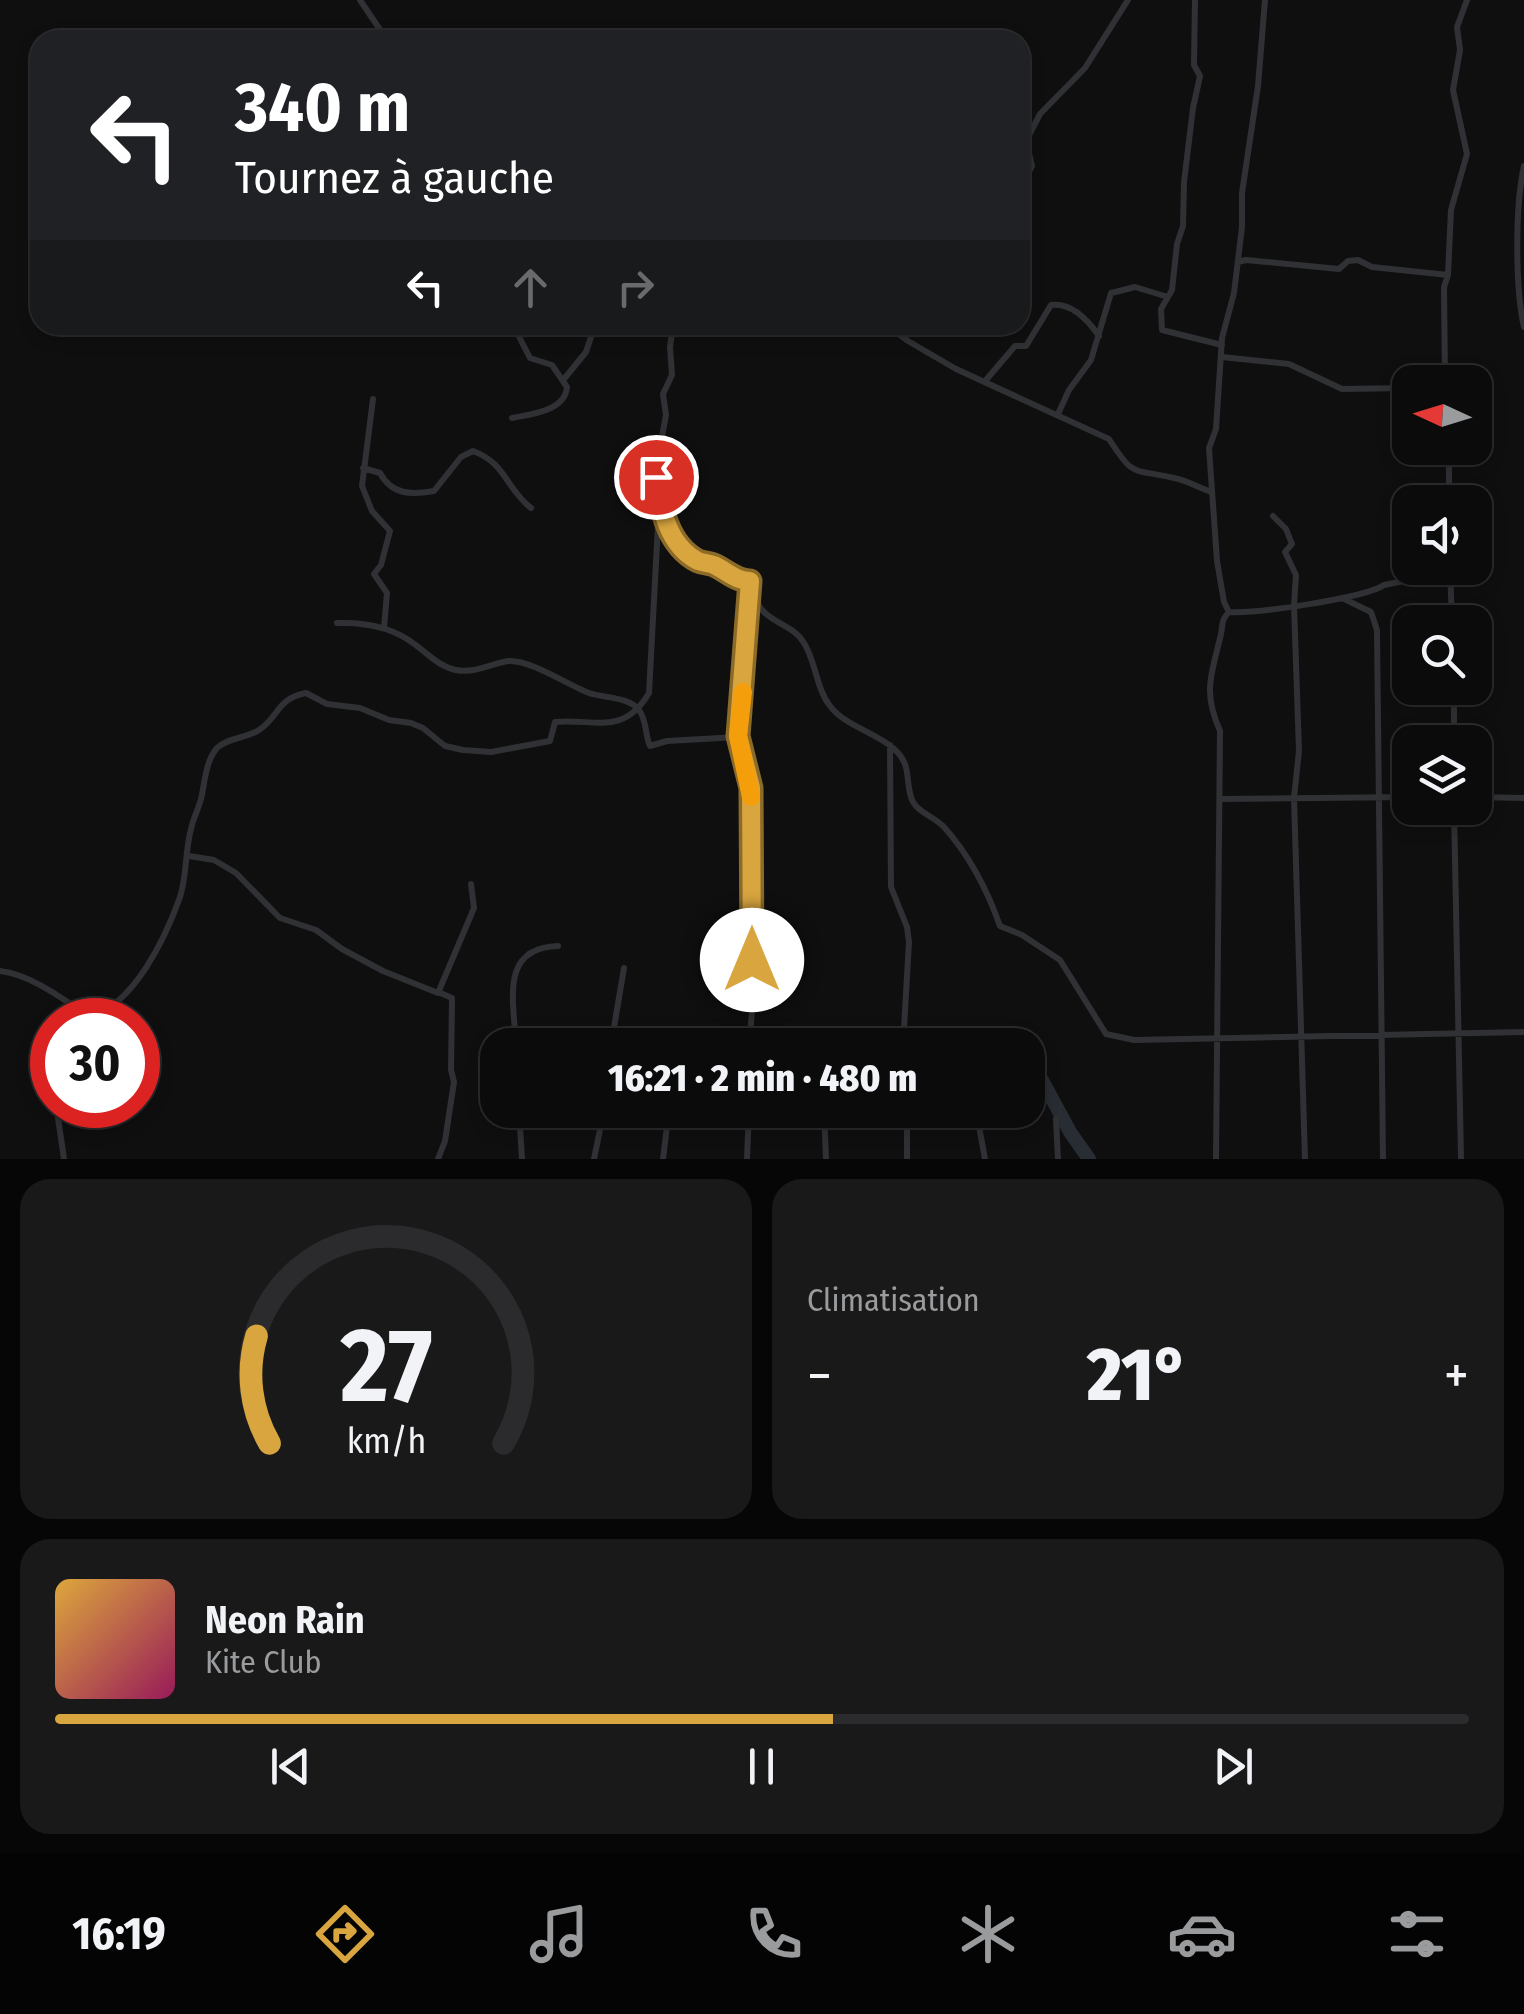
<!DOCTYPE html>
<html lang="fr">
<head>
<meta charset="utf-8">
<style>
  :root { --surface:#0b0b0c; --page:#19191a; --text:#f1f3f6; --muted:#9a9b9d; --line:#2b2b2d; --accent:#d8a53f }
  body { margin:0; font-family:"Fira Sans Condensed",sans-serif; background:var(--page); color:var(--text); height:100vh; display:flex; flex-direction:column; font-size:38px; white-space:nowrap }
  * { box-sizing:border-box; margin:0 }
  p { font-size:32px; color:var(--muted) }
  .icon { flex:none; width:55px; height:55px; fill:none; stroke:currentColor; stroke-width:2; stroke-linecap:round; stroke-linejoin:round }
  .map { position:relative; height:1159px; overflow:hidden }
  .panel { display:flex; flex-direction:column; gap:20px; padding:20px; background:#060607; flex:1 }
  .panel>* { flex:none }
  .top-card { position:absolute; left:30px; top:30px; width:1000px; height:305px; border-radius:30px; box-shadow:0 5px 15px #0003,0 0 0 2px var(--line); background:#202124; color:#fff; overflow:hidden }
  .needle { width:65px; rotate:274deg }
  .tools { position:absolute; left:1392px; top:365px; display:grid; gap:20px }
  .tools a { display:grid; place-items:center; width:100px; height:100px; border-radius:20px; background:var(--surface); box-shadow:0 5px 15px #0003,0 0 0 2px var(--line); font-size:50px }
  .speed { position:absolute; left:30px; top:998px; display:flex; gap:20px; font-size:50px; font-weight:700; text-align:center }
  .speed>* { display:grid; place-content:center; width:130px; height:130px; border-radius:50%; background:var(--surface); box-shadow:0 5px 15px #0003,0 0 0 2px var(--line); line-height:1 }
  .speed .limit { border:15px solid #d22; background:#fff; color:#111 }
  .pin { position:absolute; display:grid; place-items:center; width:85px; height:85px; color:#fff; margin:-42px; border:5px solid #fff; border-radius:50%; box-shadow:0 2px 10px #0007 }
  .me { position:absolute; width:110px; margin:-55px; rotate:0deg; stroke-linejoin:round; filter:drop-shadow(0 0 8px #0008) }
  .turn { display:flex; align-items:center; gap:35px; height:210px; padding:0 40px; font-size:45px }
  .turn .icon { width:130px; height:130px; stroke-width:2.5 }
  .turn b { display:block; font-size:70px; line-height:85px }
  .lanes { display:flex; align-items:center; height:95px; padding:0 40px; background:#0003; justify-content:center; gap:50px; direction:ltr }
  .lanes .off { opacity:.35 }
  .big { font-size:75px; font-weight:800; line-height:1.1 }
  .panel .card { flex:1; display:flex; flex-direction:column; justify-content:center; gap:15px; min-width:0; padding:0 35px; border-radius:30px; background:var(--page) }
  .panel .dial { align-items:center; gap:0 }
  .dial svg { height:260px; overflow:visible; fill:none; stroke:var(--line); stroke-width:7; stroke-linecap:round; text-anchor:middle }
  .dial text { fill:var(--text); stroke:none }
  .song { display:flex; align-items:center; gap:30px }
  .cover { width:120px; height:120px; border-radius:15px; background:linear-gradient(135deg,hsl(40 70% 55%),hsl(330 70% 35%)) }
  .played { height:10px; border-radius:5px; background:linear-gradient(90deg,var(--accent) 55%,var(--line) 55%) }
  .keys { display:flex; justify-content:space-around; direction:ltr }
  .heat { display:flex; justify-content:space-between; align-items:center; font-size:55px; direction:ltr }
  .panel .tiles { flex:1; display:grid; gap:20px; grid-template-columns:1fr 1fr }
  .card:last-child { grid-column:span 2 }
  .trip { position:absolute; left:480px; top:1028px; width:565px; height:100px; border-radius:30px; background:var(--surface); box-shadow:0 5px 15px #0003,0 0 0 2px var(--line); font-weight:800; line-height:100px; text-align:center }
  .menu { display:flex; height:160px; justify-content:space-around; align-items:center; background:#040405; color:var(--muted) }
  .menu .icon { width:70px; height:70px }
  .menu .on { color:var(--accent) }
  .menu b { font-size:45px; color:var(--text) }
  .map>svg:first-child { display:block }
  .lines { fill:none; stroke-linecap:round; stroke-linejoin:round }
  .river { stroke:#272d32; stroke-width:14 }
  .minor { stroke:#303134; stroke-width:6 }
  .route-casing { stroke:#8c6b29; stroke-width:25 }
  .route { stroke:#d8a53f; stroke-width:18 }
  .slow { stroke:#f59e0b; stroke-width:18 }
</style>
</head>
<body>
<div class="map">
<svg width="1524" height="1159" viewBox="0 0 1524 1159">
  <rect width="100%" height="100%" fill="#0f0f10"/>
  <g class="lines">
    <path class="river" d="M1029,1056L1070,1132L1089,1159"/>
    <path class="minor" d="M360,0L387,40
      M1195,0L1194,65L1200,76L1193,108L1184,182L1183,226L1177,244L1172,290L1161,309L1162,330L1222,345
      M1524,166C1515,205 1515,288 1524,327
      M1020,190L1032,166L1026,141L1040,114L1085,68L1128,0
      M1238,262L1246,260L1339,269L1348,261L1358,260L1372,267L1448,275
      M673,325L670,347L672,375L663,394L666,415L656,469L660,507L678,544L699,561L718,567L738,581H750
      M887,325L908,341L956,369L1109,439C1134,478 1131,468 1174,478C1187,480 1198,488 1212,492
      M1222,357L1289,364L1342,389L1410,388
      M564,379L586,352L595,325
      M986,380L1015,346H1026L1051,305C1072,302 1088,320 1099,336
      M1445,382L1444,287L1448,275L1451,210L1467,154L1453,90L1460,50L1457,27L1467,0
      M373,399L362,486L372,511L390,531L381,565L374,574L387,593L384,628
      M1058,414L1069,390L1091,360L1111,293L1135,287L1168,297
      M512,418C532,414 565,411 567,387L552,365L530,358L513,325
      M363,468L380,473C392,495 411,495 434,491L461,457L473,451C506,463 506,489 531,508
      M1449,502V448
      M1273,516L1286,529L1292,544L1285,552L1296,575L1294,605L1299,751L1294,798L1305,1159
      M1450,568L1452,622
      M750,581L751,591C757,597 757,604 762,610C774,624 794,626 804,643C816,662 816,688 830,706C845,726 875,732 893,748C912,764 905,778 911,797C915,812 934,816 944,827C969,855 988,892 1000,926L1022,935L1060,960L1106,1034L1134,1040L1524,1032
      M749,587L738,737L751,788L753,1000L749,1045
      M1342,598L1371,612L1377,630L1383,1159
      M1229,612L1224,602L1217,561L1209,448L1216,429L1222,338L1234,293L1242,227V193L1258,86L1265,0
      M1229,612C1255,614 1365,598 1384,585L1450,572
      M337,623C365,622 394,627 417,646C429,655 440,667 456,670C475,674 492,663 509,661C531,660 568,685 589,693C603,698 630,697 639,710C647,720 645,736 650,746L667,741L738,737
      M1454,742V688
      M890,745L891,887L907,927L909,942L903,1045
      M1475,797L1524,798
      M1220,799L1410,797
      M1454,808L1461,1159
      M189,856L214,860L236,873L280,918L316,930L342,949L383,971L438,993L474,908L471,884
      M0,971C32,975 63,999 90,1017
      M92,1020L90,1017C134,1004 165,939 180,897C187,875 185,851 191,829C193,819 198,810 201,799C205,783 205,762 217,748C227,738 247,738 259,730C280,716 276,699 306,693L327,704L360,708L389,720L411,723L423,728L445,746L463,750L491,752L550,741L555,722C594,718 623,737 649,693L658,525L653,513L659,500
      M749,1038L795,1045
      M516,1045C514,1001 499,948 558,946
      M611,1045L624,968
      M830,1045H871
      M63,1105L58,1118L64,1159
      M519,1110L522,1159
      M824,1110L826,1159
      M907,1110V1159
      M976,1110L985,1159
      M1056,1119L1058,1159
      M438,1159L445,1141L454,1082L451,1070L452,998L438,992
      M594,1159L604,1110
      M663,1159L669,1110
      M747,1159L749,1110
      M1216,1159L1220,731C1202,690 1212,674 1221,634C1223,624 1221,620 1229,612"/>
  </g>
  <g class="lines">
    <g class="route-casing">
      <path id="route" d="M656,477C661,508 667,545 698,561C703,563 709,563 714,565C727,571 736,581 750,581L738,736L751,788L752,960"/>
    </g>
    <use href="#route" class="route"/>
    <path class="slow" d="M743,692L738,736L751,797"/>
  </g>
</svg>
<div class="tools">
<a><svg class="needle" viewBox="-14 -14 28 28"><path d="M0-13l5 13h-10z" fill="#e53935"/><path d="M0 13l5-13h-10z" fill="#9a9b9d"/></svg></a>
<a><svg class="icon" aria-label="sound" viewBox="0 0 24 24"><path d="M4 9h4l5-4v14l-5-4H4zM17 9q2 3 0 6"/></svg></a>
<a><svg class="icon" aria-label="search" viewBox="0 0 24 24"><circle cx="10" cy="10" r="6"/><path d="M15 15l6 6"/></svg></a>
<a><svg class="icon" aria-label="layers" viewBox="0 0 24 24"><path d="M12 4l9 5-9 5-9-5zM3 14l9 5 9-5"/></svg></a>
</div>
<div class="speed"><div class="limit">30</div></div>
<div class="pin" style="left:656px;top:477px;background:#d93025"><svg class="icon" aria-label="arrive" viewBox="0 0 24 24"><path d="M6 21V4h12l-3 4 3 4H6"/></svg></div>
<svg class="me" style="left:752px;top:960px" viewBox="-20 -20 40 40"><circle r="19" fill="#fff"/><path d="M0-13L10 11 0 6-10 11z" fill="#d8a53f"/></svg>
<div class="trip">16:21 · 2 min · 480 m</div>
<div class="top-card">
<div class="turn"><svg class="icon" aria-label="left" viewBox="0 0 24 24"><path d="M17 20v-9H6M10 6l-5 5 5 5"/></svg><div><b>340 m</b>Tournez à gauche</div></div>
<div class="lanes"><svg class="icon" aria-label="left" viewBox="0 0 24 24"><path d="M17 20v-9H6M10 6l-5 5 5 5"/></svg><svg class="icon off" aria-label="ahead" viewBox="0 0 24 24"><path d="M12 20V5M6 11l6-6 6 6"/></svg><svg class="icon off" aria-label="right" viewBox="0 0 24 24"><path d="M7 20v-9h11M14 6l5 5-5 5"/></svg></div>
</div>
</div>
<section class="panel">
<div class="tiles">
<div class="card dial"><svg viewBox="0 0 100 80">
<path d="M14 69A42 42 0 1 1 86 69"/>
<path d="M14 69A42 42 0 0 1 10 36" stroke="#d8a53f"/>
<text x="50" y="56" font-size="32" font-weight="700">27</text>
<text x="50" y="72" font-size="11">km/h</text>
</svg></div>
<div class="card"><p>Climatisation</p>
<div class="heat"><a>−</a><b class="big">21°</b><a>+</a></div>
</div>
<div class="card">
<div class="song"><i class="cover"></i><div><b>Neon Rain</b><p>Kite Club</p></div></div>
<div class="played"></div>
<div class="keys"><svg class="icon" aria-label="previous" viewBox="0 0 24 24"><path d="M18 5L8 12l10 7zM5 5v14"/></svg><svg class="icon" aria-label="pause" viewBox="0 0 24 24"><path d="M8 5v14M16 5v14"/></svg><svg class="icon" aria-label="next" viewBox="0 0 24 24"><path d="M6 5l10 7-10 7zM19 5v14"/></svg></div>
</div>
</div>
</section>
<nav class="menu">
<b>16:19</b>
<svg class="icon on" aria-label="directions" viewBox="0 0 24 24"><path d="M12 3l9 9-9 9-9-9zM9 14v-3h6M13 9l2 2-2 2"/></svg>
<svg class="icon" aria-label="music" viewBox="0 0 24 24"><path d="M9 18V5l10-2v13"/><circle cx="6" cy="18" r="3"/><circle cx="16" cy="16" r="3"/></svg>
<svg class="icon" aria-label="phone" viewBox="0 0 24 24"><path d="M5 4h4l2 5-3 2q2 4 5 5l2-3 5 2v4C11 20 4 13 5 4z"/></svg>
<svg class="icon" aria-label="climate" viewBox="0 0 24 24"><path d="M12 3v18M4 7l16 10M4 17L20 7"/></svg>
<svg class="icon" aria-label="car" viewBox="0 0 24 24"><path d="M5 17H2v-5l4-1 3-4h7l3 4 3 1v5h-3M9 17h6M6 11h13"/><circle cx="7" cy="17" r="2"/><circle cx="17" cy="17" r="2"/></svg>
<svg class="icon" aria-label="filters" viewBox="0 0 24 24"><path d="M4 7h16M4 17h16"/><circle cx="9" cy="7" r="2"/><circle cx="15" cy="17" r="2"/></svg>
</nav>
</body>
</html>
